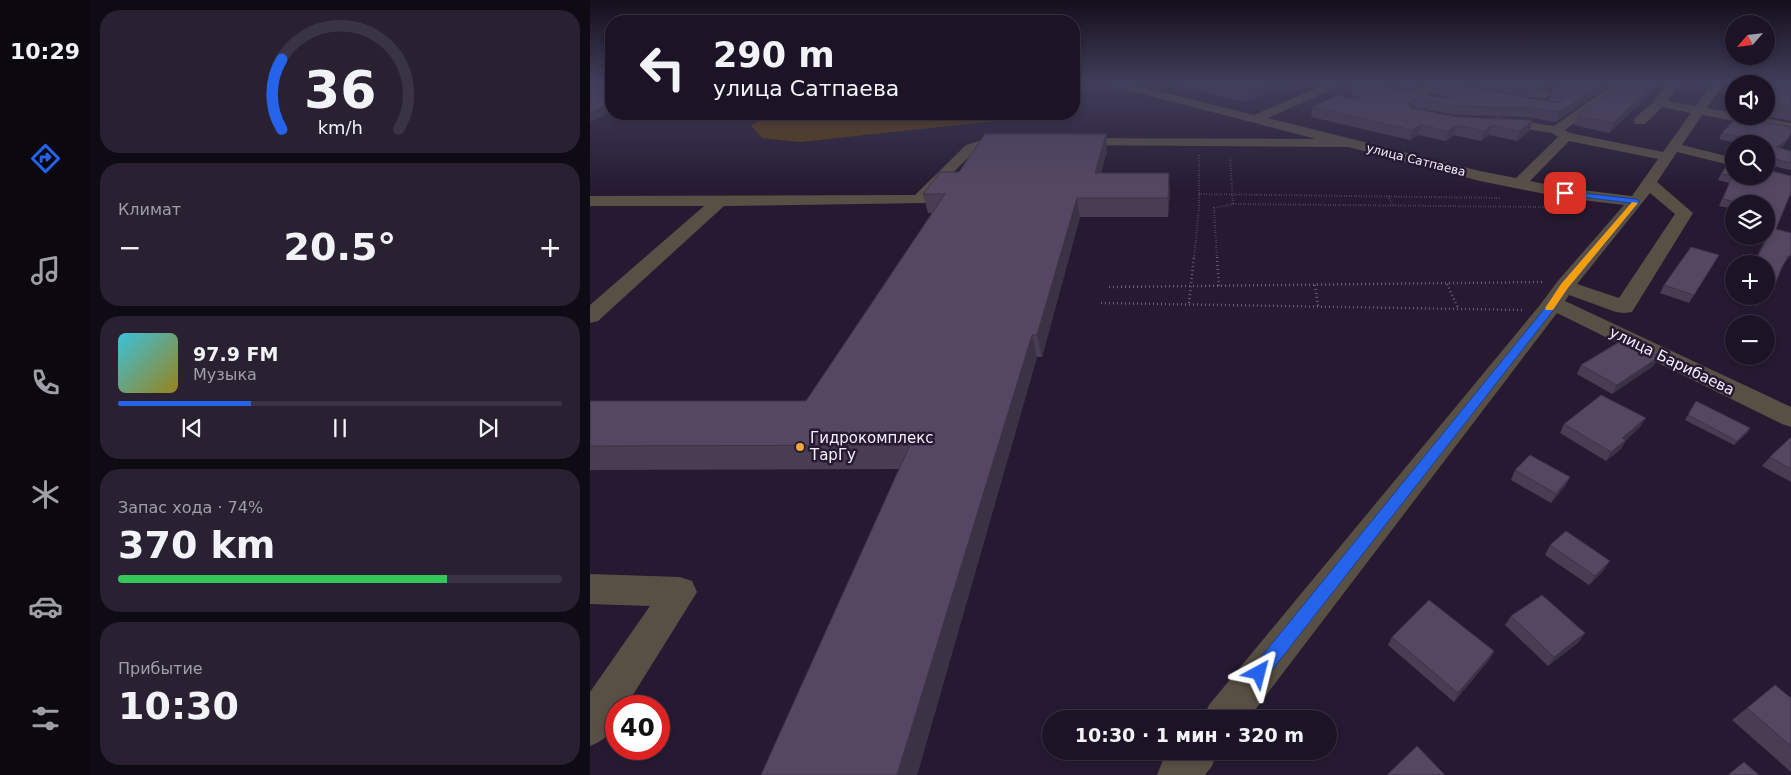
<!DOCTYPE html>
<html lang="ru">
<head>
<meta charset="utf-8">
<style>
  :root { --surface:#1c1426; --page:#292132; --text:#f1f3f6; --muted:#a09ea7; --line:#3a3343; --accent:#2563eb }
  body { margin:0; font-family:"DejaVu Sans",sans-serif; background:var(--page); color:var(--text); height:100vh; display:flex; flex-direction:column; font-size:19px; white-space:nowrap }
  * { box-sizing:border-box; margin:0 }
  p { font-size:16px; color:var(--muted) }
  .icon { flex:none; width:28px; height:28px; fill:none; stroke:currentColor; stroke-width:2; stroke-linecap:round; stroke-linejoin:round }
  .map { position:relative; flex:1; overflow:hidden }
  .panel { display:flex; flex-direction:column; gap:10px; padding:10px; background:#0f0b15; width:500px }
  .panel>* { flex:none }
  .top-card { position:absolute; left:15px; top:15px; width:475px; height:105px; border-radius:20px; box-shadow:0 2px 8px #0003,0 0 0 1px var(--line); background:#1c1426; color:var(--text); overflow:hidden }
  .needle { width:32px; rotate:242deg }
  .buttons { position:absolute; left:1135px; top:15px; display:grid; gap:10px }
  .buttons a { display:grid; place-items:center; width:50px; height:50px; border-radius:50%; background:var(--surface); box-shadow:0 2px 8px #0003,0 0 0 1px var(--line); font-size:25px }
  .speed { position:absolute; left:15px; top:695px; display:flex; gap:10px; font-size:25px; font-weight:700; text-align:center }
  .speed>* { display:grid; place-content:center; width:65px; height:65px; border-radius:50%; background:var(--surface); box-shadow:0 2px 8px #0003,0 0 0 1px var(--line); line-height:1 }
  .speed .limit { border:8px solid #d22; background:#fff; color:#111 }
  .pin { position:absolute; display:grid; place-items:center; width:42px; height:42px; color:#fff; margin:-21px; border-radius:10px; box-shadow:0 2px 8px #0006 }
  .me { position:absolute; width:55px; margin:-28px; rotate:38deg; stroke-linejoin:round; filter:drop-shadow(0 0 4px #0008) }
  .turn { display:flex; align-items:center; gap:18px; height:105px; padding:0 25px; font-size:22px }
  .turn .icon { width:65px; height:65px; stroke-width:2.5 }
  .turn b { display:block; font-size:35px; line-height:42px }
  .big { font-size:38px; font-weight:700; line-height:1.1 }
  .panel .widget { flex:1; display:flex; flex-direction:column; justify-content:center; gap:8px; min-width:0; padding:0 18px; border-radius:20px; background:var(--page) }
  .panel .dial { align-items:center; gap:0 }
  .dial svg { height:130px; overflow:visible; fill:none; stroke:var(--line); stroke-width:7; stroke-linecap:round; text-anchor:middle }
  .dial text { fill:var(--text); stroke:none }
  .song { display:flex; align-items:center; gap:15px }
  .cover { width:60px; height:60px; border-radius:8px; background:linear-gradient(135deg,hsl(190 70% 55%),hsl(50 70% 35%)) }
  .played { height:5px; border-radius:2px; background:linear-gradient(90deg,var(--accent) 30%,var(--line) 30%) }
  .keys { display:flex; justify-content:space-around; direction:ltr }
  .heat { display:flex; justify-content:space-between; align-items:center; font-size:28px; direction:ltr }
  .charge { height:8px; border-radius:4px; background:linear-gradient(90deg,#34c759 74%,var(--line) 0) }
  .trip { position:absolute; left:452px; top:710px; width:295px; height:50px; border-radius:25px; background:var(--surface); box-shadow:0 2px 8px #0003,0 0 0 1px var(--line); font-weight:700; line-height:50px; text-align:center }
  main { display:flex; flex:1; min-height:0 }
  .menu { display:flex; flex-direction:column; width:90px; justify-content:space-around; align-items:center; background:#0b080f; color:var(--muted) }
  .menu .icon { width:35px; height:35px }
  .menu .current { color:var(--accent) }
  .menu b { font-size:22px; color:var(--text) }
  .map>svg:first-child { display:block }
  .green { fill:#5d3c02 }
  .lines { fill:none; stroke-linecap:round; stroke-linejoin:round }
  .path-far1 { stroke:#6a5f74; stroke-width:2; stroke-dasharray:0.5 2; stroke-linecap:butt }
  .path { stroke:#6a5f74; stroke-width:2.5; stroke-dasharray:1 3; stroke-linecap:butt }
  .minor { fill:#595045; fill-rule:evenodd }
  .wall { fill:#493d54 }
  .shaded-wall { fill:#3c3245 }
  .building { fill:#554762; stroke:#3c3245 }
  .route { fill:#2563eb; stroke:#184099 }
  .slow { fill:#f59e0b }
  .poi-dot { fill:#eda83c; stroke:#261a32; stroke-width:2 }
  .labels { text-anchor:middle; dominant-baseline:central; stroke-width:5; stroke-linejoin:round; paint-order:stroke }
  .far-street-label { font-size:12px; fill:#f6eefe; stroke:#261a32 }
  .street-label { font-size:15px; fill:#f6eefe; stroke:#261a32 }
  .poi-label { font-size:15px; fill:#f6eefe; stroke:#261a32; text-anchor:start }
</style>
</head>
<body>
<main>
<nav class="menu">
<b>10:29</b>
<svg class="icon current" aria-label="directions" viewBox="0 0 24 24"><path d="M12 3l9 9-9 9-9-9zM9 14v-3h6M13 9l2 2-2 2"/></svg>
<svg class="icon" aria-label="music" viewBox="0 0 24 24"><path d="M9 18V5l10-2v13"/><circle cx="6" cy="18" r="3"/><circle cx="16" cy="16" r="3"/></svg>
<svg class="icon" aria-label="phone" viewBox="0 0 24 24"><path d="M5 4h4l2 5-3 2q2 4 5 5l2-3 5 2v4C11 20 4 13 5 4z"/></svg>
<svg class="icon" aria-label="climate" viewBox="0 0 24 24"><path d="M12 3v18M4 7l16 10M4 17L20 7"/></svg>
<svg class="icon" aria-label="car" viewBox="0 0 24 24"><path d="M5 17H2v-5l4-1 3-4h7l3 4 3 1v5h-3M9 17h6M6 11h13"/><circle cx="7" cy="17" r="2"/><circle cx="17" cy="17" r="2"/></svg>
<svg class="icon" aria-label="filters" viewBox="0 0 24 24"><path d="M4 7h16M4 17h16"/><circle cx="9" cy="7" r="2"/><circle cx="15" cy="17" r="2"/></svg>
</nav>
<section class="panel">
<div class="widget dial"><svg viewBox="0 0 100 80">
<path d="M14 69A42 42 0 1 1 86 69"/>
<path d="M14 69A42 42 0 0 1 14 26" stroke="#2563eb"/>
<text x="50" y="56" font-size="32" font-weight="700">36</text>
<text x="50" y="72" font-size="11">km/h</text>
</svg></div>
<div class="widget"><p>Климат</p>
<div class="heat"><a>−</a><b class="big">20.5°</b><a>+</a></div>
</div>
<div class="widget">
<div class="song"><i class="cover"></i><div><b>97.9 FM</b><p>Музыка</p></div></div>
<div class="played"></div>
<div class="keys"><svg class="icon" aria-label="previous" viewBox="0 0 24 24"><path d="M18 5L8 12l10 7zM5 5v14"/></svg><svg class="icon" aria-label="pause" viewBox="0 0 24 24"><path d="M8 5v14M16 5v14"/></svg><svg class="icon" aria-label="next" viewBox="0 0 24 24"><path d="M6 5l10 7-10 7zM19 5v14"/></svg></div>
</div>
<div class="widget"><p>Запас хода · 74%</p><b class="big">370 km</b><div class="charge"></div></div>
<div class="widget"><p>Прибытие</p><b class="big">10:30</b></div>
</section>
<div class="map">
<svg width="1201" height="775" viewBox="0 0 1201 775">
  <rect width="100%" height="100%" fill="#261a32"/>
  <path class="green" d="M178,114H427L414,120L210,142L172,138L161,126Z"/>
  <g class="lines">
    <path class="path-far1" d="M609,194L911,198
      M798,196L803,206
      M643,204L955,207
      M604,258L609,208V155
      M627,258L624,208L643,204L640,157"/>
    <path class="path" d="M627,257L629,286
      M857,284L868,308
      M725,285L728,306
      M519,287L952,282
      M511,303L933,310
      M599,303L604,257"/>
    <path class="minor" d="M516,83H535L664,115L739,83H754L752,85L678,118L890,171L926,178L968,137L962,133L902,124L901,121L902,118L907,117L964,126L1025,83H1038L975,130L980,133L1073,152L1101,113L1072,107L1055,124H1045L1044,121L1045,118L1065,100L1078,83H1090L1077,101L1106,106L1122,83H1134L1117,108L1144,113V116H1163L1201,123V131L1112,115L1092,145L1144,158V166L1087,152L1067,182L1103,213L1042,312L1034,313L1026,312L979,295L975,301L1201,407V427L1192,424L967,313L658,719H613L619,705L950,305L967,282L1034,205L975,198L890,181L758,147L478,145L476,142L483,138L726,139L518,85ZM979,141L1068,159L1042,196L975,188L940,181ZM1060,193L1085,214L1029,298L987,284Z
      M754,83H777L805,89L807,91L801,94L760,86Z
      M840,83H857L879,88L881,90L875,93L848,88L831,98H823L821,96L823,94Z
      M961,83H975L969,86L963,85Z
      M913,86L954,91L960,95L954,99L909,91L907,89L909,87Z
      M399,138H418L425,142C419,149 398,145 388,150C377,156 345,193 335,203L134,206L8,321L0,323V305L114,206H0V196L325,195L376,145Z
      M0,574L90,577L102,581L107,592L36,706H26C26,728 20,738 0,746V692L60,606L0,604Z
      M580,751H628L622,766L615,775H567L573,760Z"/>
  </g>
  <path class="wall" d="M576,83H703L656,102Z
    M787,83H833L832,86L827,91Z
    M868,83H959L942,97Z
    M1022,83L966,122L937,117L865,115L823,107L821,108L940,130L927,141L899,135L891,141L864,135L856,141L828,135L820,140L721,117L722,107L769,98L762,96L763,87L857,99L859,97L841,94L843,85L967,103L969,102L958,100L961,91Z
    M1033,83H1071L1019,133L984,125L987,116Z
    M1175,83H1201V121L1175,116H1176V84H1175Z
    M1132,133L1198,139L1194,145L1189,148L1201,151V170L1178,165V170L1201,176V196H1200L1186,229L1200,256L1192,267L1182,292L1177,299L1167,296H1176V264H1163L1174,242L1159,238L1160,236H1176V204H1144V209L1129,206L1139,183L1128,180L1131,174L1176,176L1150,144L1129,139Z
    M517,151L511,173L580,191L578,217H490L452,357H447L327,775H171L309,469L0,470V401H216L342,213H338L333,194Z
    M1124,262L1099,303L1070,293L1074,285Z
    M1069,357L1063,366L1022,394L987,374L991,365Z
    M1106,401L1160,428L1157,433L1144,445L1095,420Z
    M974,424L1050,427L1036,440L1031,449L1016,461L970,433Z
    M1201,437V482L1172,466L1180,457Z
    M925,470L980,477L975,486L961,503L921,480Z
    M960,545L1014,570L999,585L955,555Z
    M921,616L989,642L958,666L915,625Z
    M802,637L904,651L899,660L864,702L798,645Z
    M1201,698V772L1142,720L1157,708Z"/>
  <path class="shaded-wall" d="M677,83H703L656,102V91Z
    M828,83H833L832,86L827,91Z
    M954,83H959L942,97L943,91Z
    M1012,83H1022L966,122L970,112Z
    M1065,83H1071L1019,133L1023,123Z
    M825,98L823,107L815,113L817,103Z
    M21,103V112L0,122V113Z
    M943,120L940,130L927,141L930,131Z
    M831,125L828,135L820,140L822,130Z
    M866,125L864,135L856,141L858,131Z
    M902,125L899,135L891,141L894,131Z
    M516,134L517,151L507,191L505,173Z
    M1198,139L1194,145L1182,153L1186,147Z
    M579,173L580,191L578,217V198Z
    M487,198L490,217L452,357L447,335Z
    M442,335L447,357L327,775H307Z
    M1069,357L1063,366L1022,394L1027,385Z
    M1056,418L1050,427L1027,447L1032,438Z
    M1160,428L1157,433L1144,445L1147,441Z
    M1036,440L1031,449L1016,461L1021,452Z
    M980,477L975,486L961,503L966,494Z
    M1020,561L1014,570L999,585L1005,576Z
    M995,633L989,642L958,666L964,657Z
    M904,651L899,660L864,702L868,693Z"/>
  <path class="building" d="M0,83H21V103L0,113Z
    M621,83H677L656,91Z
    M771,83H780L857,99L864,94L861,88L843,85L847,83H859L967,103L974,99L975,97L972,93L961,91L973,83H1012L970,112L940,108L868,106L825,98L817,103L821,108L867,117L943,120L930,131L902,125L894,131L866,125L858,131L831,125L822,130L722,107L748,95L765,99L770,98L773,92L770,88L763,87Z
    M898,83H954L943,91Z
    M1033,83H1065L1023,123L987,116Z
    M1178,83H1201V106L1176,101V86H1177Z
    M1147,117L1201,127V132L1198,139L1186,147L1201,151V163L1180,158L1178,160V170L1201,176V192L1186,229L1201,233V253L1200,256H1198L1192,267L1182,292L1176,290V264H1170L1171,261L1166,260L1179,235L1176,234V215L1181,210L1176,209V204H1153L1133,199L1142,176L1131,174L1140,160L1144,161V176H1176V144H1150L1154,138L1132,133Z
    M395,134H516L505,173H579L578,198H487L447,335H442L307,775H171L320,445L0,446V401H216L355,194H333L350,172H369Z
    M1101,247L1129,255L1104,295L1074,285Z
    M1034,339L1069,357L1027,385L991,365Z
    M1011,395L1056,418L1032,438L1036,440L1021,452L974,424Z
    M1106,401L1160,428L1147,441L1098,415Z
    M1201,437V469L1180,457Z
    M940,455L980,477L966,494L925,470Z
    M976,531L1020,561L1005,576L960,545Z
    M952,595L995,633L964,657L921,616Z
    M839,600L904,651L868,693L802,637Z
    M1185,685L1201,698V746L1157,708Z
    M827,746L855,775H797Z
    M1154,762L1169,775H1138Z"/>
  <linearGradient id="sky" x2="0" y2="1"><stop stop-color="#150e1c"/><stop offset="0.43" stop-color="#413e5a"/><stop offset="1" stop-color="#413e5a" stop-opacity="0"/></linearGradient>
  <rect width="1201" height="191" fill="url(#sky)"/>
  <path class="route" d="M973,191L1046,199L1050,201L978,288L962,312L675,679L669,682L663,679L660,673L663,667L955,308L971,284L1041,203L975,195L973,194Z"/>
  <path class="slow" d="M1042,202L1048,203L978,288L963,310H956L955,308L971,284Z"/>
  <circle class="poi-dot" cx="210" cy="447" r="5"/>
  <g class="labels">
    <g class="far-street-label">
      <text transform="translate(826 160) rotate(14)">улица Сатпаева</text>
    </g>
    <g class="street-label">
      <text transform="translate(1082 361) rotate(26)">улица Барибаева</text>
    </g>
    <g class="poi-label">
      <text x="220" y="438">Гидрокомплекс<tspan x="220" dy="17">ТарГу</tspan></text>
    </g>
  </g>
</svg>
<div class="buttons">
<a><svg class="needle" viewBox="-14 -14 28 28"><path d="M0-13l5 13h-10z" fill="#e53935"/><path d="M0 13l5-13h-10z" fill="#a09ea7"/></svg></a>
<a><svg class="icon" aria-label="sound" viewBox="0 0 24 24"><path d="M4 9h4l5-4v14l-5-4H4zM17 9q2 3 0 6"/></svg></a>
<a><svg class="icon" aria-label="search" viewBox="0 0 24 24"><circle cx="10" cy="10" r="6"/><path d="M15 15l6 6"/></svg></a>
<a><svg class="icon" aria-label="layers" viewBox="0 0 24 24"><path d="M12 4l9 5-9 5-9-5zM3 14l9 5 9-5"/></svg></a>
<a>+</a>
<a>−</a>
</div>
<div class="speed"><div class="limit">40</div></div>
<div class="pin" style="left:975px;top:193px;background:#d93025"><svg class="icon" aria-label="arrive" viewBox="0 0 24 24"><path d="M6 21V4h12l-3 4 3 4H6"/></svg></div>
<svg class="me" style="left:669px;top:673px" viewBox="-20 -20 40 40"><path d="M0-17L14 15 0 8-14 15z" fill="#2563eb" stroke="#fff" stroke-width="4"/></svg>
<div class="trip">10:30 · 1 мин · 320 m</div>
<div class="top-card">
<div class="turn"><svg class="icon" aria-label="left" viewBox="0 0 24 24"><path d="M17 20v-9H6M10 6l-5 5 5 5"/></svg><div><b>290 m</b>улица Сатпаева</div></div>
</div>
</div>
</main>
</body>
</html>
